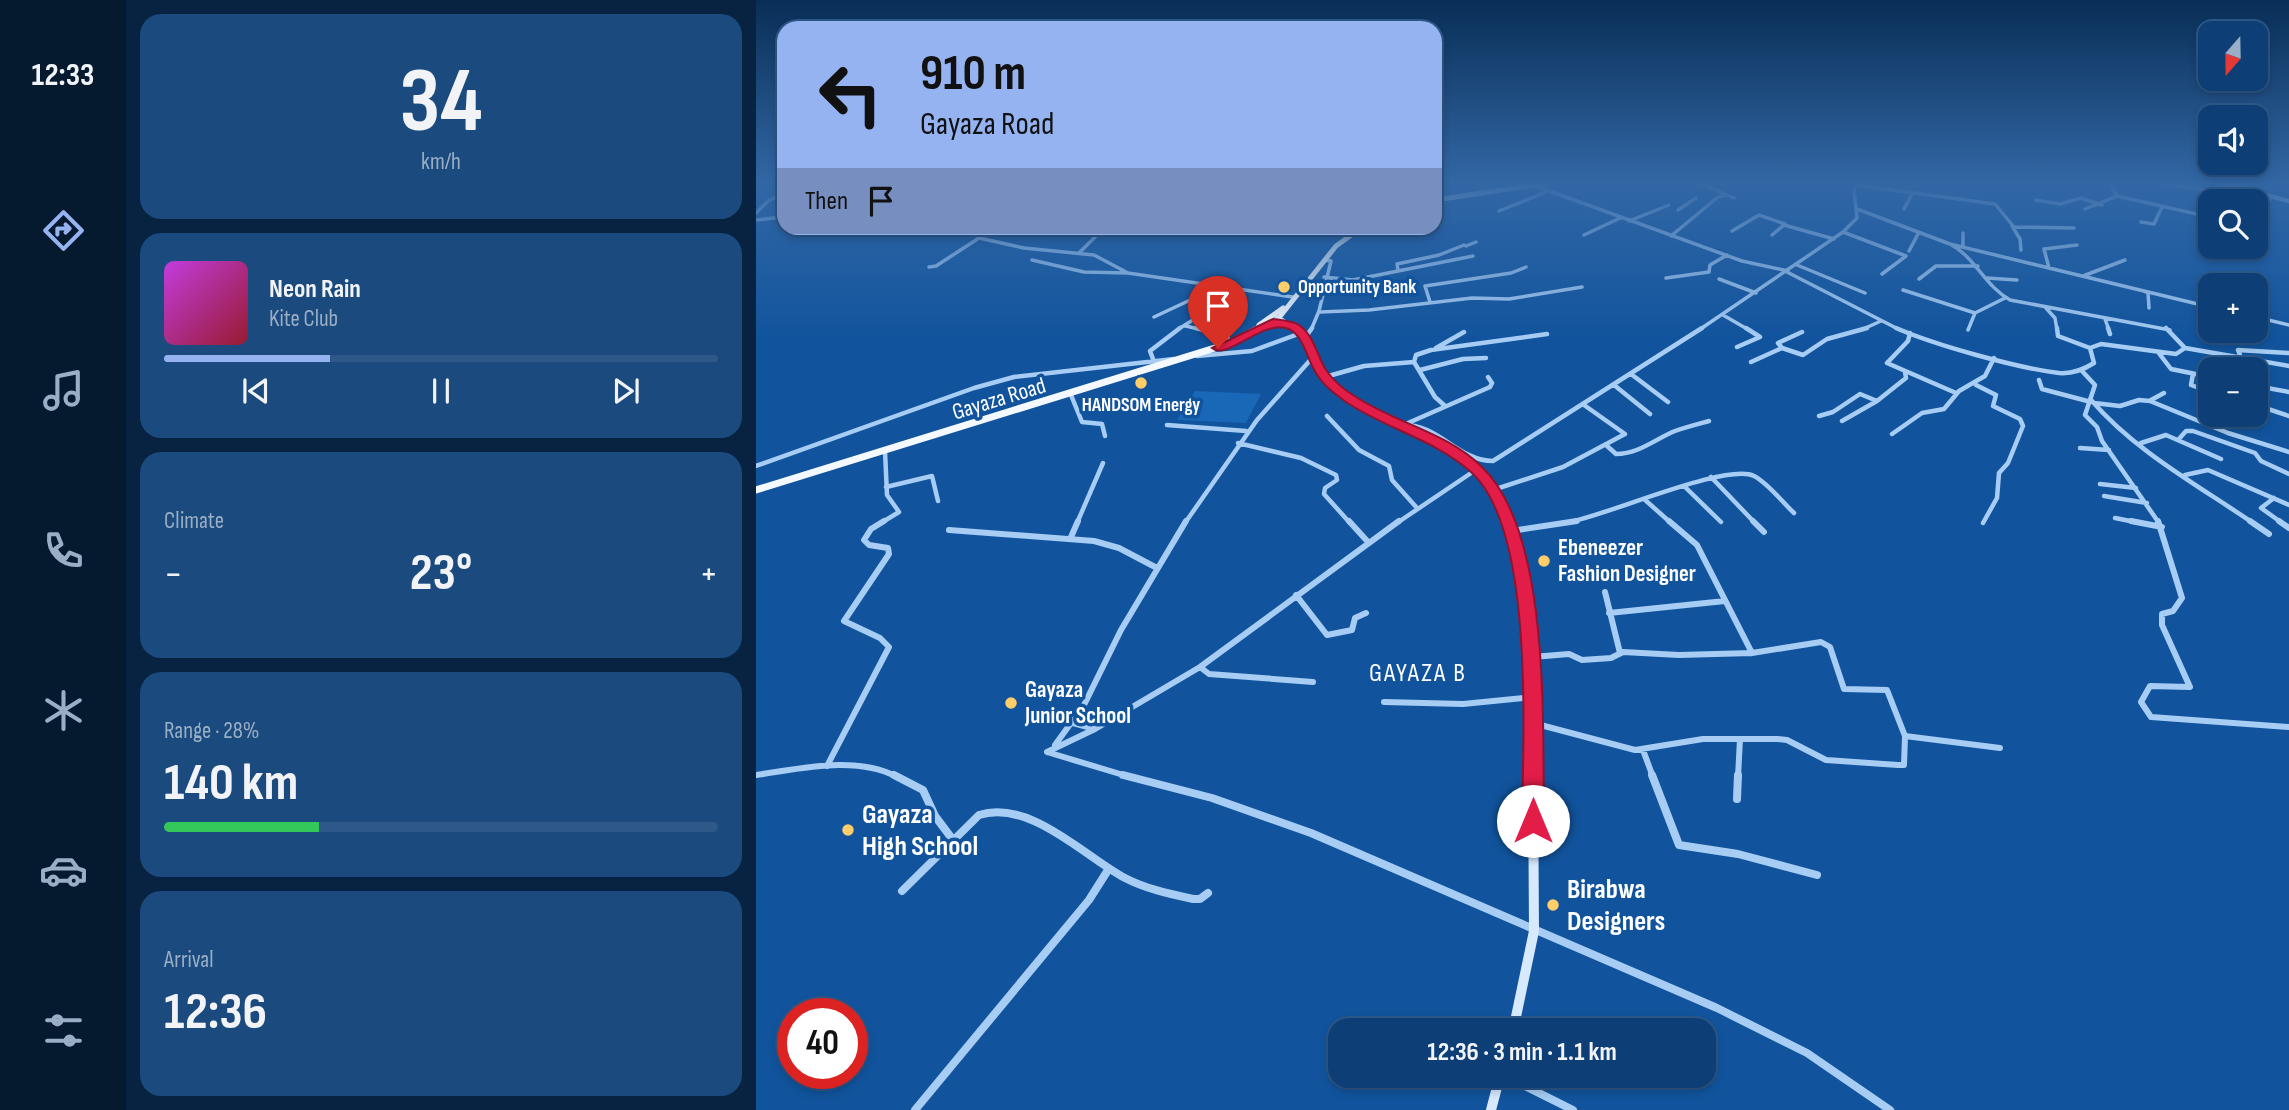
<!DOCTYPE html>
<html lang="en">
<head>
<meta charset="utf-8">
<style>
  :root { --surface:#0d3f76; --page:#1b4a7e; --text:#f1f3f6; --muted:#9aafc5; --line:#2d5888; --accent:#95b2f1 }
  body { margin:0; font-family:"Sofia Sans Condensed",sans-serif; background:var(--page); color:var(--text); height:100vh; display:flex; flex-direction:column; font-size:26px; white-space:nowrap }
  * { box-sizing:border-box; margin:0 }
  p { font-size:23px; color:var(--muted) }
  .icon { flex:none; width:38px; height:38px; fill:none; stroke:currentColor; stroke-width:2; stroke-linecap:round; stroke-linejoin:round }
  .map { position:relative; flex:1; overflow:hidden }
  .side { display:flex; flex-direction:column; gap:14px; padding:14px; background:#072341; width:630px }
  .side>* { flex:none }
  .banner { position:absolute; left:21px; top:21px; width:665px; height:214px; border-radius:21px; box-shadow:0 4px 10px #0003,0 0 0 2px var(--line); background:#95b2f1; color:#111; overflow:hidden }
  .needle { width:46px; rotate:200deg }
  .tools { position:absolute; left:1442px; top:21px; display:grid; gap:14px }
  .tools a { display:grid; place-items:center; width:70px; height:70px; border-radius:14px; background:var(--surface); box-shadow:0 4px 10px #0003,0 0 0 2px var(--line); font-size:35px }
  .speed { position:absolute; left:21px; top:998px; display:flex; gap:14px; font-size:35px; font-weight:700; text-align:center }
  .speed>* { display:grid; place-content:center; width:91px; height:91px; border-radius:50%; background:var(--surface); box-shadow:0 4px 10px #0003,0 0 0 2px var(--line); line-height:1 }
  .speed .limit { border:10px solid #d22; background:#fff; color:#111 }
  .pin { position:absolute; display:grid; place-items:center; width:60px; height:60px; color:#fff; margin:-72px -30px; border-radius:50% 50% 50% 0; rotate:-45deg; box-shadow:0 0 7px #0007 }
  .pin .icon { rotate:45deg }
  .me { position:absolute; width:77px; margin:-38px; rotate:0deg; stroke-linejoin:round; filter:drop-shadow(0 0 5px #0008) }
  .turn { display:flex; align-items:center; gap:24px; height:147px; padding:0 28px; font-size:32px }
  .turn .icon { width:91px; height:91px; stroke-width:2.5 }
  .turn b { display:block; font-size:49px; line-height:60px }
  .then { display:flex; align-items:center; height:66px; padding:0 28px; background:#0003; gap:14px; font-size:26px }
  .big { font-size:52px; font-weight:700; line-height:1.1 }
  .side .widget { flex:1; display:flex; flex-direction:column; justify-content:center; gap:10px; min-width:0; padding:0 24px; border-radius:21px; background:var(--page) }
  .side .dial { align-items:center; gap:0 }
  .dial b { font-size:91px; line-height:1 }
  .song { display:flex; align-items:center; gap:21px }
  .cover { width:84px; height:84px; border-radius:10px; background:linear-gradient(135deg,hsl(290 70% 55%),hsl(350 70% 35%)) }
  .played { height:7px; border-radius:4px; background:linear-gradient(90deg,var(--accent) 30%,var(--line) 30%) }
  .keys { display:flex; justify-content:space-around; direction:ltr }
  .heat { display:flex; justify-content:space-between; align-items:center; font-size:38px; direction:ltr }
  .charge { height:10px; border-radius:5px; background:linear-gradient(90deg,#34c759 28%,var(--line) 0) }
  .trip { position:absolute; left:572px; top:1018px; width:388px; height:70px; border-radius:21px; background:var(--surface); box-shadow:0 4px 10px #0003,0 0 0 2px var(--line); font-weight:700; line-height:70px; text-align:center }
  main { display:flex; flex:1; min-height:0 }
  .dock { display:flex; flex-direction:column; width:126px; justify-content:space-around; align-items:center; background:#05192f; color:var(--muted) }
  .dock .icon { width:49px; height:49px }
  .dock .selected { color:var(--accent) }
  .dock b { font-size:32px; color:var(--text) }
  .map>svg:first-child { display:block }
  .green { fill:#1967b7 }
  .lines { fill:none; stroke-linecap:round; stroke-linejoin:round }
  .street-far3 { stroke:#a7cdf4; stroke-width:3.5 }
  .street-far2 { stroke:#a7cdf4; stroke-width:4.5 }
  .street-far1 { stroke:#a7cdf4; stroke-width:6 }
  .street { stroke:#a7cdf4; stroke-width:8 }
  .secondary-far3 { stroke:#d7e9fd; stroke-width:4.5 }
  .secondary-far2 { stroke:#d7e9fd; stroke-width:6 }
  .secondary-far1 { stroke:#d7e9fd; stroke-width:8 }
  .secondary { stroke:#d7e9fd; stroke-width:10 }
  .primary-far1 { stroke:#f4f9ff; stroke-width:5 }
  .primary { stroke:#f4f9ff; stroke-width:7 }
  .route { fill:#e11d48; stroke:#92132f; stroke-width:2 }
  .poi-dot { fill:#ffcd6a; stroke:#11549d; stroke-width:2.5 }
  .labels { text-anchor:middle; dominant-baseline:central; stroke-width:7; stroke-linejoin:round; paint-order:stroke }
  .far-poi-label { font-size:19px; font-weight:bold; fill:#fff; stroke:#11549d; text-anchor:start }
  .street-label { font-size:23px; fill:#fff; stroke:#11549d }
  .poi-label { font-size:23px; font-weight:bold; fill:#fff; stroke:#11549d; text-anchor:start }
  .quarter-label { font-size:26px; letter-spacing:2px; fill:#fff; stroke:#11549d }
  .near-poi-label { font-size:28px; font-weight:bold; fill:#fff; stroke:#11549d; text-anchor:start }
</style>
</head>
<body>
<main>
<nav class="dock">
<b>12:33</b>
<svg class="icon selected" aria-label="directions" viewBox="0 0 24 24"><path d="M12 3l9 9-9 9-9-9zM9 14v-3h6M13 9l2 2-2 2"/></svg>
<svg class="icon" aria-label="music" viewBox="0 0 24 24"><path d="M9 18V5l10-2v13"/><circle cx="6" cy="18" r="3"/><circle cx="16" cy="16" r="3"/></svg>
<svg class="icon" aria-label="phone" viewBox="0 0 24 24"><path d="M5 4h4l2 5-3 2q2 4 5 5l2-3 5 2v4C11 20 4 13 5 4z"/></svg>
<svg class="icon" aria-label="climate" viewBox="0 0 24 24"><path d="M12 3v18M4 7l16 10M4 17L20 7"/></svg>
<svg class="icon" aria-label="car" viewBox="0 0 24 24"><path d="M5 17H2v-5l4-1 3-4h7l3 4 3 1v5h-3M9 17h6M6 11h13"/><circle cx="7" cy="17" r="2"/><circle cx="17" cy="17" r="2"/></svg>
<svg class="icon" aria-label="filters" viewBox="0 0 24 24"><path d="M4 7h16M4 17h16"/><circle cx="9" cy="7" r="2"/><circle cx="15" cy="17" r="2"/></svg>
</nav>
<section class="side">
<div class="widget dial"><b>34</b><p>km/h</p></div>
<div class="widget">
<div class="song"><i class="cover"></i><div><b>Neon Rain</b><p>Kite Club</p></div></div>
<div class="played"></div>
<div class="keys"><svg class="icon" aria-label="previous" viewBox="0 0 24 24"><path d="M18 5L8 12l10 7zM5 5v14"/></svg><svg class="icon" aria-label="pause" viewBox="0 0 24 24"><path d="M8 5v14M16 5v14"/></svg><svg class="icon" aria-label="next" viewBox="0 0 24 24"><path d="M6 5l10 7-10 7zM19 5v14"/></svg></div>
</div>
<div class="widget"><p>Climate</p>
<div class="heat"><a>−</a><b class="big">23°</b><a>+</a></div>
</div>
<div class="widget"><p>Range · 28%</p><b class="big">140 km</b><div class="charge"></div></div>
<div class="widget"><p>Arrival</p><b class="big">12:36</b></div>
</section>
<div class="map">
<svg width="1533" height="1110" viewBox="0 0 1533 1110">
  <rect width="100%" height="100%" fill="#11549d"/>
  <path class="green" d="M439,391L505,394L490,423L421,420Z"/>
  <g class="lines">
    <path class="street-far3" d="M727,183H744
      M944,183L978,198
      M1404,183L1513,200
      M777,185L986,261L1032,271
      M1100,185L1239,204L1258,227L1318,228
      M1361,196L1454,217
      M1280,200L1304,204L1325,198L1346,205
      M1101,209L1194,244L1454,307
      M1148,209L1156,194
      M1329,209L1361,196L1354,183
      M922,210L940,198
      M743,211L790,192
      M0,213L13,200L26,195L28,189
      M1500,217L1507,214L1505,206L1514,199
      M0,220L28,217
      M873,221L913,205
      M1385,222L1398,224L1406,207
      M1256,226L1264,239L1265,250
      M237,228L223,238L268,248L338,255L372,273L537,297
      M976,231L1003,215L1029,224
      M1087,232L1150,256L1126,274
      M828,235L864,218
      M1016,235L1028,225L1078,239
      M915,236L962,197L971,195
      M1194,244C1219,257 1229,286 1254,300L1414,330
      M710,246L720,242
      M1203,247L1207,246V233
      M1153,251L1162,234
      M323,253L348,228
      M276,260L328,272L372,273
      M1041,265L1109,293
      M173,267L180,266L223,238
      M1293,268L1288,249L1321,245
      M642,270L641,264L683,255L708,245
      M1031,272L1144,330
      M1327,276L1369,260
      M568,277L597,280L717,256
      M910,278L953,272L954,265L971,255
      M1231,278L1261,280
      M963,279L1000,293
      M1163,279L1180,266H1222
      M1147,290L1219,313
      M1388,291L1392,293L1393,308
      M674,302L669,286L755,273L770,267
      M1289,307L1299,318L1301,330
      M564,312L613,310L716,298L753,299L826,287
      M967,315L993,330
      M398,317L462,287
      M1500,317L1533,325
      M1349,319L1353,330
      M430,326L447,330
      M421,330L451,311L476,289
      M555,330L563,311L575,261L568,260
      M943,330L1087,232L1101,218L1098,190L1101,183
      M1105,330L1125,321
      M1212,330L1219,313L1249,298"/>
    <path class="street-far2" d="M440,328L470,336L475,343
      M1140,328C1179,345 1261,368 1303,373C1316,374 1327,370 1338,363L1334,348
      M1301,328L1302,336L1334,348L1345,344L1420,354L1429,348
      M1352,328L1354,334
      M1410,328L1429,348L1533,366
      M1494,331L1496,335
      M1154,333L1152,341L1131,363L1200,393
      M549,338L556,328
      M981,347L1004,337L990,328
      M680,348L708,332
      M1026,348L1047,355L1071,339L1111,328
      M1026,348L1022,343L1046,332
      M1402,352L1415,369L1454,377
      M441,356L496,351L545,333
      M397,359L394,351L424,328
      M1486,360L1482,350L1533,353
      M658,362L660,355L675,350L791,334
      M658,362L679,397L688,405
      M995,362L1026,348
      M664,370L707,359L730,358
      M1326,371L1339,385L1329,415L1341,427L1346,441L1403,523
      M875,374L912,402
      M1437,374L1435,385L1454,392
      M569,377L608,366L658,362
      M1283,380L1286,389L1335,402
      M858,385L894,414
      M1220,385L1240,395L1237,406L1264,419L1267,426L1252,463L1243,473L1241,498L1227,523
      M1500,386L1533,392
      M315,395L326,422L346,424L349,436
      M1395,400L1408,393
      M1336,401C1379,451 1443,486 1497,523
      M1338,403L1364,406L1383,400L1394,401L1472,433L1533,452
      M1500,405L1533,416
      M571,416L603,450L633,466L636,480L661,508
      M1063,416L1077,412L1104,394L1121,401
      M1086,421L1121,401L1150,378L1149,372
      M1444,421L1452,404
      M652,423L734,387L736,383L732,377
      M411,425L490,431
      M646,425C682,423 702,461 737,461L946,328
      M1136,434L1166,413L1188,409L1203,391L1229,376L1238,358
      M1422,440L1430,431H1437L1499,453L1505,461L1533,474
      M482,443L545,458L580,475L581,480L569,488L568,494L594,523
      M1385,443L1410,435L1465,459
      M850,445L860,454C883,454 899,439 919,431C930,427 942,424 953,421
      M1324,448L1353,450
      M0,466L218,388L258,377L418,359
      M1429,475L1452,470L1533,505
      M955,477L999,523
      M1344,484L1380,488
      M928,486L965,522
      M130,487L176,476L182,501
      M737,490L807,467L869,434L828,405
      M1348,496L1391,503
      M1518,498L1505,508L1526,523
      M888,499L915,523
      M1359,518L1384,523
      M125,523L143,512L131,495L129,451
      M321,523L347,463
      M429,523L501,420L557,357
      M641,523L721,469
      M809,523C848,517 970,462 998,476C1012,483 1026,502 1038,513"/>
    <path class="street-far1" d="M593,521L612,542
      M913,521L941,545L996,653
      M997,521L1008,532
      M1375,521L1406,527
      M1402,521L1426,598L1417,611L1406,614V625L1434,687L1394,686L1385,702L1395,717L1533,727
      M1494,521L1513,534
      M1523,521L1533,528
      M193,530L338,541L363,548L401,568
      M755,531L821,521
      M315,537L322,521
      M849,592L864,653
      M540,595L571,635L596,630L599,618L610,613
      M853,613L969,601
      M777,657L813,654L826,660L855,658L867,652L923,655L996,653L1065,642L1074,647L1088,689L1131,690L1149,736
      M444,667L453,674L557,682
      M628,702L707,704L777,697
      M317,723L339,729
      M777,723L879,750L947,739H1021L1031,740L1070,760L1142,765H1148L1149,736L1244,748
      M299,745L328,705L365,630L430,521
      M887,750L897,777
      M291,752L374,777
      M291,752L339,729L444,667L643,521
      M71,766L133,647L124,638L88,621L133,554L132,548L113,545L108,540L115,529L128,521
      M0,775C44,769 100,755 141,777
      M982,777L984,739"/>
    <path class="street" d="M138,775L167,790L179,816L197,840
      M367,775L456,798L555,833L961,1008L1051,1053L1134,1110
      M896,775L923,845L982,854L1061,875
      M981,799L982,775
      M146,891L223,815C274,799 329,857 369,878C390,889 414,894 437,899H444L452,893
      M749,1076L817,1110
      M159,1110L333,900L352,870"/>
    <path class="secondary-far3" d="M1465,183L1533,201
      M534,228L593,235
      M520,316L541,330"/>
    <path class="secondary-far2" d="M538,328C555,340 562,374 585,392C624,424 690,433 723,472C736,487 743,505 752,523"/>
    <path class="secondary-far1" d="M751,521L768,592L777,672V777"/>
    <path class="secondary" d="M757,1031L778,931L777,775
      M735,1110L744,1076"/>
    <path class="primary-far1" d="M679,200L791,183
      M503,325L527,308
      M500,330L522,319L580,246L605,228"/>
    <path class="primary" d="M0,490L475,343L503,328"/>
  </g>
  <linearGradient id="sky" x2="0" y2="1"><stop stop-color="#092e56"/><stop offset="0.54" stop-color="#3267a5"/><stop offset="1" stop-color="#3267a5" stop-opacity="0"/></linearGradient>
  <rect width="1533" height="339" fill="url(#sky)"/>
  <path class="route" d="M517,319C525,320 537,321 543,325C558,335 561,356 570,370C577,380 587,389 597,395C638,423 691,432 726,467C796,534 786,729 788,821L784,828L777,830L770,828L766,821C767,738 779,529 715,472C678,439 630,429 590,402C579,394 567,385 560,373C551,360 548,336 533,329C508,318 471,361 456,348Z"/>
  <g class="poi-dot">
    <circle cx="528" cy="287" r="7"/>
    <circle cx="385" cy="383" r="7"/>
    <circle cx="788" cy="561" r="7"/>
    <circle cx="255" cy="703" r="7"/>
    <circle cx="92" cy="830" r="7"/>
    <circle cx="797" cy="905" r="7"/>
  </g>
  <g class="labels">
    <g class="far-poi-label">
      <text x="542" y="287">Opportunity Bank</text>
      <text x="385" y="405" text-anchor="middle">HANDSOM Energy</text>
    </g>
    <g class="street-label">
      <text transform="translate(243 399) rotate(-17)">Gayaza Road</text>
    </g>
    <g class="poi-label">
      <text x="802" y="548">Ebeneezer<tspan x="802" dy="26">Fashion Designer</tspan></text>
      <text x="269" y="690">Gayaza<tspan x="269" dy="26">Junior School</tspan></text>
    </g>
    <g class="quarter-label">
      <text x="662" y="673">GAYAZA B</text>
    </g>
    <g class="near-poi-label">
      <text x="106" y="814">Gayaza<tspan x="106" dy="32">High School</tspan></text>
      <text x="811" y="889">Birabwa<tspan x="811" dy="32">Designers</tspan></text>
    </g>
  </g>
</svg>
<div class="tools">
<a><svg class="needle" viewBox="-14 -14 28 28"><path d="M0-13l5 13h-10z" fill="#e53935"/><path d="M0 13l5-13h-10z" fill="#9aafc5"/></svg></a>
<a><svg class="icon" aria-label="sound" viewBox="0 0 24 24"><path d="M4 9h4l5-4v14l-5-4H4zM17 9q2 3 0 6"/></svg></a>
<a><svg class="icon" aria-label="search" viewBox="0 0 24 24"><circle cx="10" cy="10" r="6"/><path d="M15 15l6 6"/></svg></a>
<a>+</a>
<a>−</a>
</div>
<div class="speed"><div class="limit">40</div></div>
<div class="pin" style="left:462px;top:348px;background:#d93025"><svg class="icon" aria-label="arrive" viewBox="0 0 24 24"><path d="M6 21V4h12l-3 4 3 4H6"/></svg></div>
<svg class="me" style="left:777px;top:821px" viewBox="-20 -20 40 40"><circle r="19" fill="#fff"/><path d="M0-13L10 11 0 6-10 11z" fill="#e11d48"/></svg>
<div class="trip">12:36 · 3 min · 1.1 km</div>
<div class="banner">
<div class="turn"><svg class="icon" aria-label="left" viewBox="0 0 24 24"><path d="M17 20v-9H6M10 6l-5 5 5 5"/></svg><div><b>910 m</b>Gayaza Road</div></div>
<div class="then">Then<svg class="icon" aria-label="arrive" viewBox="0 0 24 24"><path d="M6 21V4h12l-3 4 3 4H6"/></svg></div>
</div>
</div>
</main>
</body>
</html>
